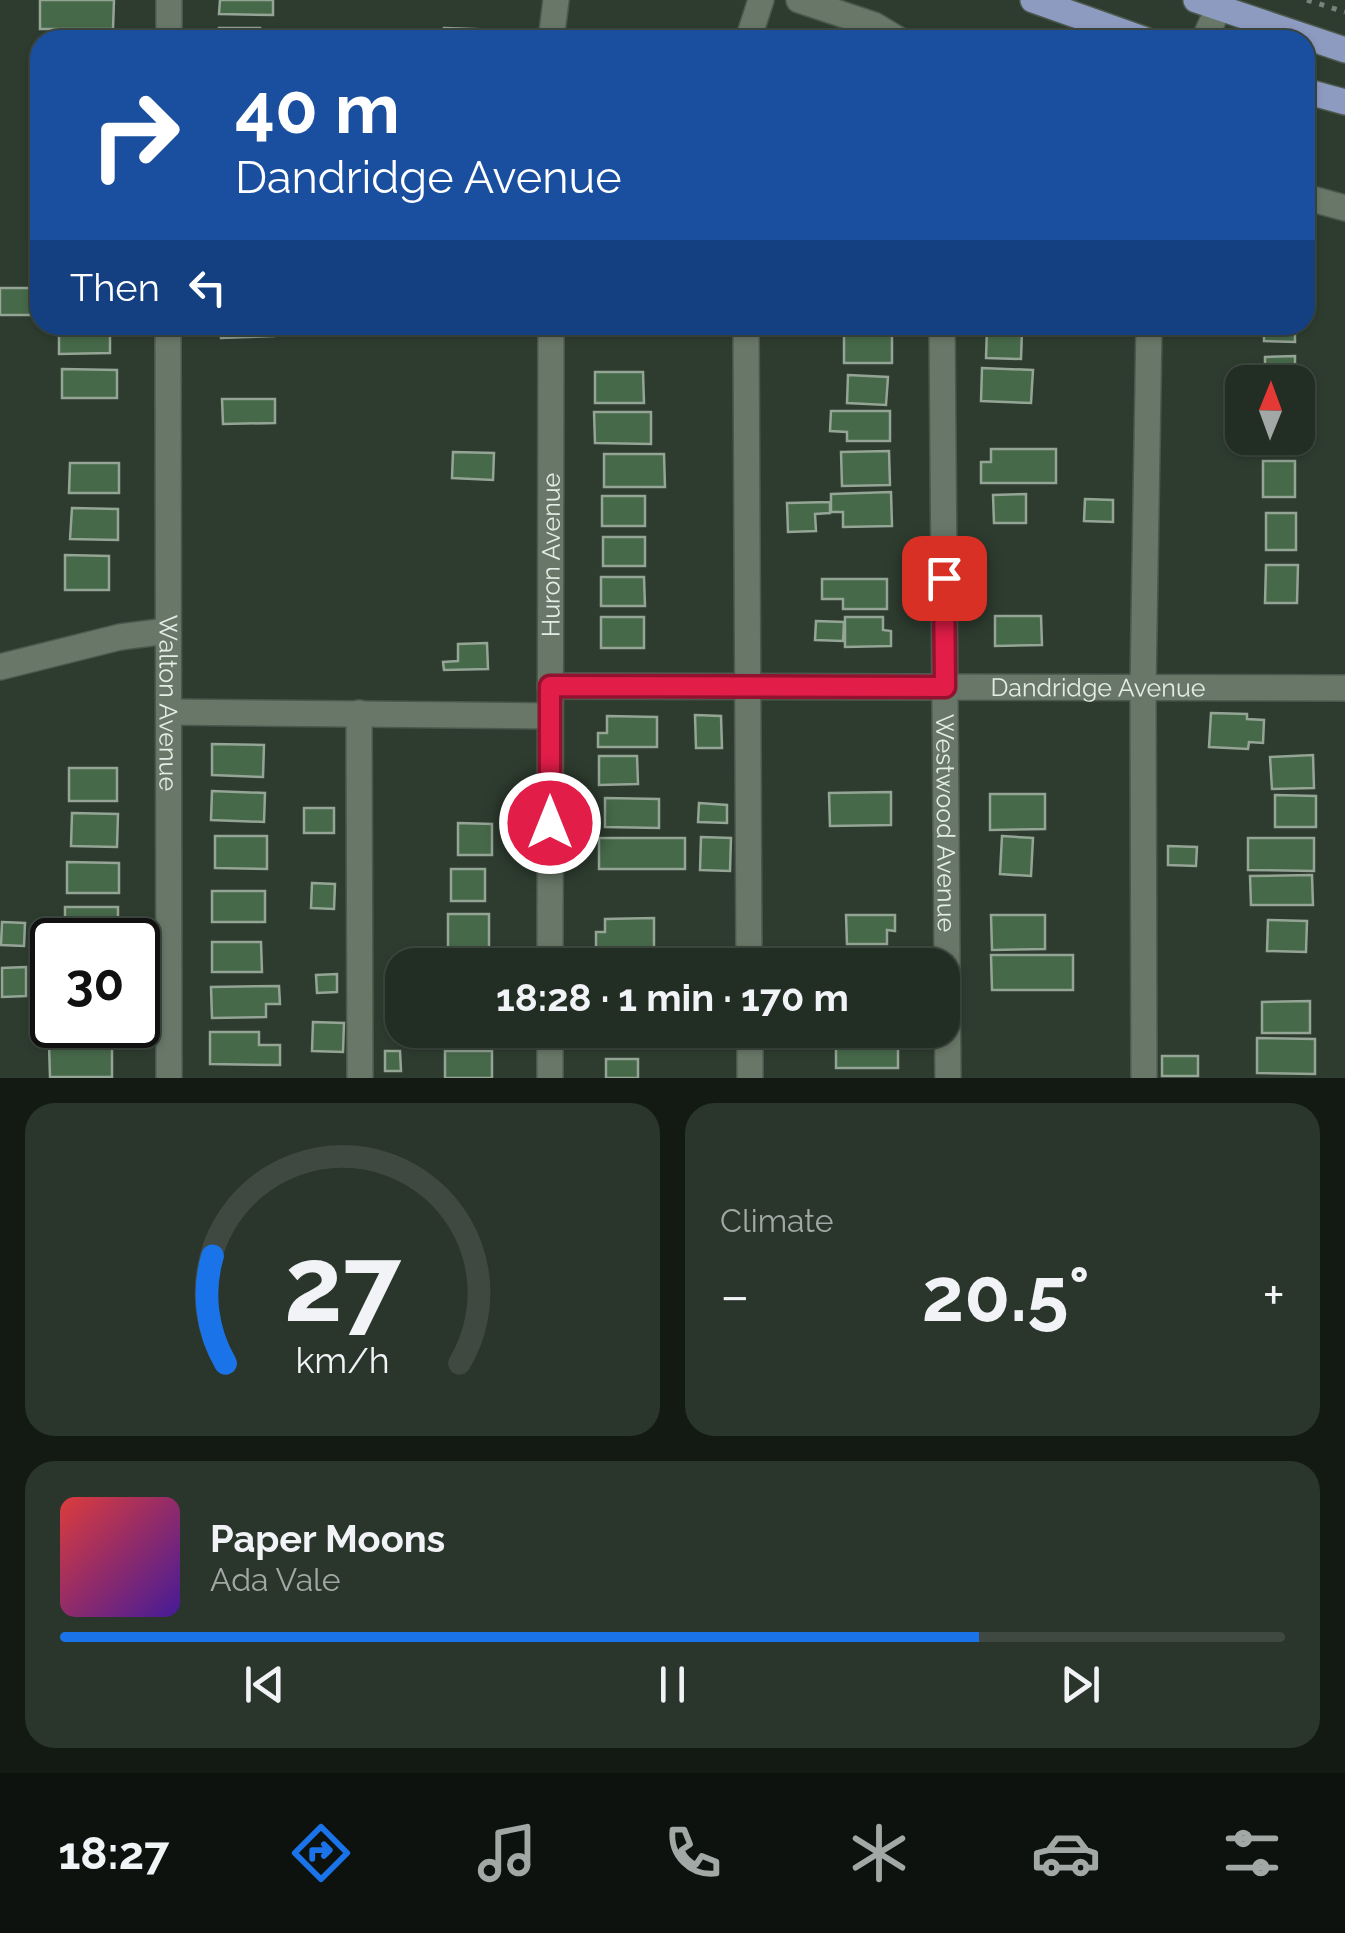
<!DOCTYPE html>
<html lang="en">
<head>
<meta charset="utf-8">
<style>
  :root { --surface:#222d23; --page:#2a352b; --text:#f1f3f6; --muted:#a2a8a6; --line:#3f4941; --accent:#1a73e8 }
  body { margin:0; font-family:Raleway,sans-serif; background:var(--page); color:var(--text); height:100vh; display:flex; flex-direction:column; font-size:38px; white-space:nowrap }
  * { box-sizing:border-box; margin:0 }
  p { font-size:32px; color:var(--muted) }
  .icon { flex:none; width:55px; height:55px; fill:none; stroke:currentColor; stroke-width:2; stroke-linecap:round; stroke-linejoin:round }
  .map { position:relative; height:1078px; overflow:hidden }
  .panel { display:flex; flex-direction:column; gap:25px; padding:25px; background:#131913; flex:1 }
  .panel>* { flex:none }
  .guide { position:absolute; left:30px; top:30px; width:1285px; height:305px; border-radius:30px; box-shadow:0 2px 8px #0004,0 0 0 2px var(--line); background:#1a4fa0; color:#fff; overflow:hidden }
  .needle { width:65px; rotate:1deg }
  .fabs { position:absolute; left:1225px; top:365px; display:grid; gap:20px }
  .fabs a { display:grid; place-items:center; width:90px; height:90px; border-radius:20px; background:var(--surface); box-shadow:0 2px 8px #0004,0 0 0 2px var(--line); font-size:50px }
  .speed { position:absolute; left:30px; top:918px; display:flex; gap:20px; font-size:50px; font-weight:700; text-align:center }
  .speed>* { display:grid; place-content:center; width:130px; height:130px; border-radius:50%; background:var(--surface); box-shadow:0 2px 8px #0004,0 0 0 2px var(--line); line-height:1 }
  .speed .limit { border:5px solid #111; border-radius:15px; background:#fff; color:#111 }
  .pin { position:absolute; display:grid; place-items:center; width:85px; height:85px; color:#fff; margin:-42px; border-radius:20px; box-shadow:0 5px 15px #0006 }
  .me { position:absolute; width:110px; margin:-55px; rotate:0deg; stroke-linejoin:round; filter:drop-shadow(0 0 8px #0008) }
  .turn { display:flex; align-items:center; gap:35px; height:210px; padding:0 40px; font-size:45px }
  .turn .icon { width:130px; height:130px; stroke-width:2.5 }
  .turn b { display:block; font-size:70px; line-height:85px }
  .then { display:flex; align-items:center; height:95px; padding:0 40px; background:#0003; gap:20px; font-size:38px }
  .big { font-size:75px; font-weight:700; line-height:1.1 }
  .panel .widget { flex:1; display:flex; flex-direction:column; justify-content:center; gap:15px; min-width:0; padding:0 35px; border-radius:30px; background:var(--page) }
  .panel .dial { align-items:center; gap:0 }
  .dial svg { height:260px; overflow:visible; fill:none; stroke:var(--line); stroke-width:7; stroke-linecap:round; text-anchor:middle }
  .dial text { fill:var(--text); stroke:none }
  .song { display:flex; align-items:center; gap:30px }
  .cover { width:120px; height:120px; border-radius:15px; background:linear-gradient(135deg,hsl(0 70% 55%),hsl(260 70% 35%)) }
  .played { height:10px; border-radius:5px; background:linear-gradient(90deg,var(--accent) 75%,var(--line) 75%) }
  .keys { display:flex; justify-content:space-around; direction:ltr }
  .heat { display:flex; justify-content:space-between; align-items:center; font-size:55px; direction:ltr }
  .panel .tiles { flex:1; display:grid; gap:25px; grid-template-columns:1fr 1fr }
  .widget:last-child { grid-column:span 2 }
  .trip { position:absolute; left:385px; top:948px; width:575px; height:100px; border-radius:30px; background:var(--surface); box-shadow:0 2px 8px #0004,0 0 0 2px var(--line); font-weight:700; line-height:100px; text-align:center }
  .tabs { display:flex; height:160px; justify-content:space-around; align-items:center; background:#0e120e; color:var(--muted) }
  .tabs .icon { width:70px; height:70px }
  .tabs .active { color:var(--accent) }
  .tabs b { font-size:45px; color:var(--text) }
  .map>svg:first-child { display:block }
  .building { fill:#466949; stroke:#94a495; stroke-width:2.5 }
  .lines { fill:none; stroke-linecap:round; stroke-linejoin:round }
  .minor-casing { stroke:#4c584d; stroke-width:28 }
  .major-casing { stroke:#4c584d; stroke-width:28 }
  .path { stroke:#788479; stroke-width:5; stroke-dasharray:5 8; stroke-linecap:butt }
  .minor { stroke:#687768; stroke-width:25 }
  .major { stroke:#8e9bc1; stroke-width:25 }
  .route-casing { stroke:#92132f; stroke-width:25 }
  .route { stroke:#e11d48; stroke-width:18 }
  .labels { text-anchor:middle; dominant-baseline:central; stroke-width:10; stroke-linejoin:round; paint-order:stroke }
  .street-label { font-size:25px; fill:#e4ede5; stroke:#2e3c2f }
</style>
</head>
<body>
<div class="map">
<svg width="1345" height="1078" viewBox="0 0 1345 1078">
  <rect width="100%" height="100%" fill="#2e3c2f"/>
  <path class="building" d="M40,0H114L113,29H40Z
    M220,0H273V15L219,14Z
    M219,28H260L261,40H219Z
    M444,28L502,30V40H443Z
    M0,288H33V315H0Z
    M59,325H110V353L59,354Z
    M220,325H274V336L221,338Z
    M1264,325H1295V342L1264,341Z
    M844,328H892V363H844Z
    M987,328L1022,330L1021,359L986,358Z
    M1295,356V382H1265V357Z
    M982,368L1033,370L1031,403L981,401Z
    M62,369L117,370V398H62Z
    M595,372H643L644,403H595Z
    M848,375L888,377L886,405L847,403Z
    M222,399H275V423L223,424Z
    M831,411H890V441H847V432L830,431Z
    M594,412H651V444L595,443Z
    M991,449H1056V483H981V462H991Z
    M889,451L890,485L842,486L841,452Z
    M453,452L494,453L493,480L452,478Z
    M604,454H664L665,487H604Z
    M1263,461H1295V497H1263Z
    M70,463H119V493H69Z
    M891,492L892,526L843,527V512H831V494Z
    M1026,494V523H994L993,495Z
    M602,496H645V526H602Z
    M1085,499L1113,500V522L1084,521Z
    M830,502V513L815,514L816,531L788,532L787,503Z
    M72,508L118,509V540L70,539Z
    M1266,513H1296V550H1266Z
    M603,537H645V566H603Z
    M65,555L109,556V590H65Z
    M1266,565H1298L1297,603H1265Z
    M601,577H644L645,606H601Z
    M822,579H887V609H843V599H822Z
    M995,616H1041L1042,645L995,646Z
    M601,617H644V648H601Z
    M845,617H883V630L891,631V646L845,647Z
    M816,621L844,622L843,641L815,640Z
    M487,643L488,669L444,670L443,662L458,661V644Z
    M1211,713L1247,714V719L1264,720L1263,743L1249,742L1248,749L1209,747Z
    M695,715L721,716L722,748H696Z
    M607,716L657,717V747H598V733H607Z
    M212,744L264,745L263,777L212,775Z
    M1313,755L1314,788L1272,789L1270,757Z
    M599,756H637L638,784L599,785Z
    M69,768H117V801H69Z
    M212,791L265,793L264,822L211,820Z
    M891,792V825L830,826L829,793Z
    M990,794H1045V829L990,830Z
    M1275,795L1316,796V827H1275Z
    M605,798L659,799V828L605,827Z
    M699,803L727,805V823L698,822Z
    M304,808H334V833H304Z
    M72,813L118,814L117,847L71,846Z
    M458,823L492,824V855H458Z
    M215,836H267V869L215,868Z
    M1002,836L1033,838L1031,876L1000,874Z
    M701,837L731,838L730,871L700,870Z
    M599,838H685V869H599Z
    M1248,838H1314V871L1248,870Z
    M1168,846L1197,847L1196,866L1168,865Z
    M67,862L119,863V893H67Z
    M451,869H485V901H451Z
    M1312,875L1313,905H1251L1250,876Z
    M312,883L335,884L334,909L311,908Z
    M212,891H265V922H212Z
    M65,907H118V939H65Z
    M448,914H489V965H459V949H448Z
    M846,915H895V931L887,930V944H847Z
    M991,915H1045V949L992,950Z
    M654,918V948L596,949V932H605V919Z
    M1268,920L1307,921L1306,952L1267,951Z
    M2,922L25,923L24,946L1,945Z
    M212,942H261L262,972H212Z
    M41,954H52V985H40Z
    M801,955V965H763V956Z
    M840,955L896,957V965H840Z
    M991,955H1073V990H992Z
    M688,956H726V965H688Z
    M26,967V996L2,997V968Z
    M337,974V992L317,993L316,975Z
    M279,986L280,1004H266V1017L212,1018L211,987Z
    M1310,1001V1033H1262V1002Z
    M313,1022L344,1023L343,1052L312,1051Z
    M65,1025H118V1034L65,1031Z
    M458,1030H489V1041L458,1040Z
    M606,1030H637L636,1043L606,1042Z
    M210,1032H259V1045H280V1065L210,1064Z
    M898,1035V1068H836V1036Z
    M1257,1038L1315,1039V1074L1257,1073Z
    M49,1044H112V1077H50Z
    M385,1051H400L401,1071H385Z
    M445,1051H492V1078H445Z
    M1162,1056H1198V1076H1162Z
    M606,1059H638V1078H606Z"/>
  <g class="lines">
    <g class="minor-casing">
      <g id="minor">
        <path d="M799,0L874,25L899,40"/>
        <path d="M169,40V0"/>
        <path d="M551,40L556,0"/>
        <path d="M748,40L761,0"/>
        <path d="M1204,40L1222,0"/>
        <path d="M1305,197L1345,208"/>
        <path id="s1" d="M168,325L169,1078"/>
        <path d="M746,325L749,965"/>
        <path id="s2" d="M942,325L948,1078"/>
        <path d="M0,667L120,637L167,631"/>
        <path id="s3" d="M550,686L1345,688"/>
        <path d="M169,712L550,716"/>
        <path d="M359,713L360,1078"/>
        <path id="s4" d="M550,965L551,325"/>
        <path d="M550,1030V1078"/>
        <path d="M750,1030V1078"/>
        <path d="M1144,1078L1143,687L1149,325"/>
      </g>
    </g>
    <g class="major-casing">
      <path id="major" d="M1033,0L1146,40
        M1196,0L1345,50
        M1305,91L1345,102"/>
    </g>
    <path class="path" d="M1307,0L1345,12"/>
    <use href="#minor" class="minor"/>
    <use href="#major" class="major"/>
  </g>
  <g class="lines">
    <g class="route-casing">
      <path id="route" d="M550,823V686L945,687L944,578"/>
    </g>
    <use href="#route" class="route"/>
  </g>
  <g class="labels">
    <g class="street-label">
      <text stroke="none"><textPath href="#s4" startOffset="410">Huron Avenue</textPath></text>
      <text stroke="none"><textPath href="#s3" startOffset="548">Dandridge Avenue</textPath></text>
      <text stroke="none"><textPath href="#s1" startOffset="378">Walton Avenue</textPath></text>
      <text stroke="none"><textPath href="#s2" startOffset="498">Westwood Avenue</textPath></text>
    </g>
  </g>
</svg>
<div class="fabs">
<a><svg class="needle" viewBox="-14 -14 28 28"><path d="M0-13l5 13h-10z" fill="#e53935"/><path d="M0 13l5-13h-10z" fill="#a2a8a6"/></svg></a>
</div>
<div class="speed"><div class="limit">30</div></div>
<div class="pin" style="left:944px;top:578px;background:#d93025"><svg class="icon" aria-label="arrive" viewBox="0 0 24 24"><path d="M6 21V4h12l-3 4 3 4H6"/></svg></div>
<svg class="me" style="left:550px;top:823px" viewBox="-20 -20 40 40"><circle r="17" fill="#e11d48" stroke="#fff" stroke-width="3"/><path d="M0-11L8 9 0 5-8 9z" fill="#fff"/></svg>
<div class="trip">18:28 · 1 min · 170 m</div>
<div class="guide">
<div class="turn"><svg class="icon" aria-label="right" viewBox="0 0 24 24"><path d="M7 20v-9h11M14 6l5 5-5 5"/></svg><div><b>40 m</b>Dandridge Avenue</div></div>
<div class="then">Then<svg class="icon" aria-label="left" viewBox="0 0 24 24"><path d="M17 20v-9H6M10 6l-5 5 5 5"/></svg></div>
</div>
</div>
<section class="panel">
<div class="tiles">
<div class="widget dial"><svg viewBox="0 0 100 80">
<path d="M14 69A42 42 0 1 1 86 69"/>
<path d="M14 69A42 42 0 0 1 10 36" stroke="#1a73e8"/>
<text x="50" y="56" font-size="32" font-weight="700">27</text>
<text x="50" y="72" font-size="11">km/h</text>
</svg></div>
<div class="widget"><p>Climate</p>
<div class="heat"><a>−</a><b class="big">20.5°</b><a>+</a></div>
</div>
<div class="widget">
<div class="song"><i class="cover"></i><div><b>Paper Moons</b><p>Ada Vale</p></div></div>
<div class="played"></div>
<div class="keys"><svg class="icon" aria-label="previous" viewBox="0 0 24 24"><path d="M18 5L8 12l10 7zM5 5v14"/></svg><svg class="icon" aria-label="pause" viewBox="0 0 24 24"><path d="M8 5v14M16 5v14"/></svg><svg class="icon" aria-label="next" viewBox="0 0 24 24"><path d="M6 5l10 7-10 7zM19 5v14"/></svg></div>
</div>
</div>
</section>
<nav class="tabs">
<b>18:27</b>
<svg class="icon active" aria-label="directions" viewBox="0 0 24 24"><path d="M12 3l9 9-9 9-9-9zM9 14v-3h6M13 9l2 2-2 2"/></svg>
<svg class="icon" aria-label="music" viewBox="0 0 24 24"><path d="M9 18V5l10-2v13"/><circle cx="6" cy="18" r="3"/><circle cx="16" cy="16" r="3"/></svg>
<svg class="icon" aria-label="phone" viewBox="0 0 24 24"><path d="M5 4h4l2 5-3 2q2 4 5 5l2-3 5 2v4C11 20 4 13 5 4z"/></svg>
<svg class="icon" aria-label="climate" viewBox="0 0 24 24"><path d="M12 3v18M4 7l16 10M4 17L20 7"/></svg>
<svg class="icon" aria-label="car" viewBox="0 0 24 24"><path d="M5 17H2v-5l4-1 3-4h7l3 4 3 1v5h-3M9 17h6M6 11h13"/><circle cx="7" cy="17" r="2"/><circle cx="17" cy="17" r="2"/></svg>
<svg class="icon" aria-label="filters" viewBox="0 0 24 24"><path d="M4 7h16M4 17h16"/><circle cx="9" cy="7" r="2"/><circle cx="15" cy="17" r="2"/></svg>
</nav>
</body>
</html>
